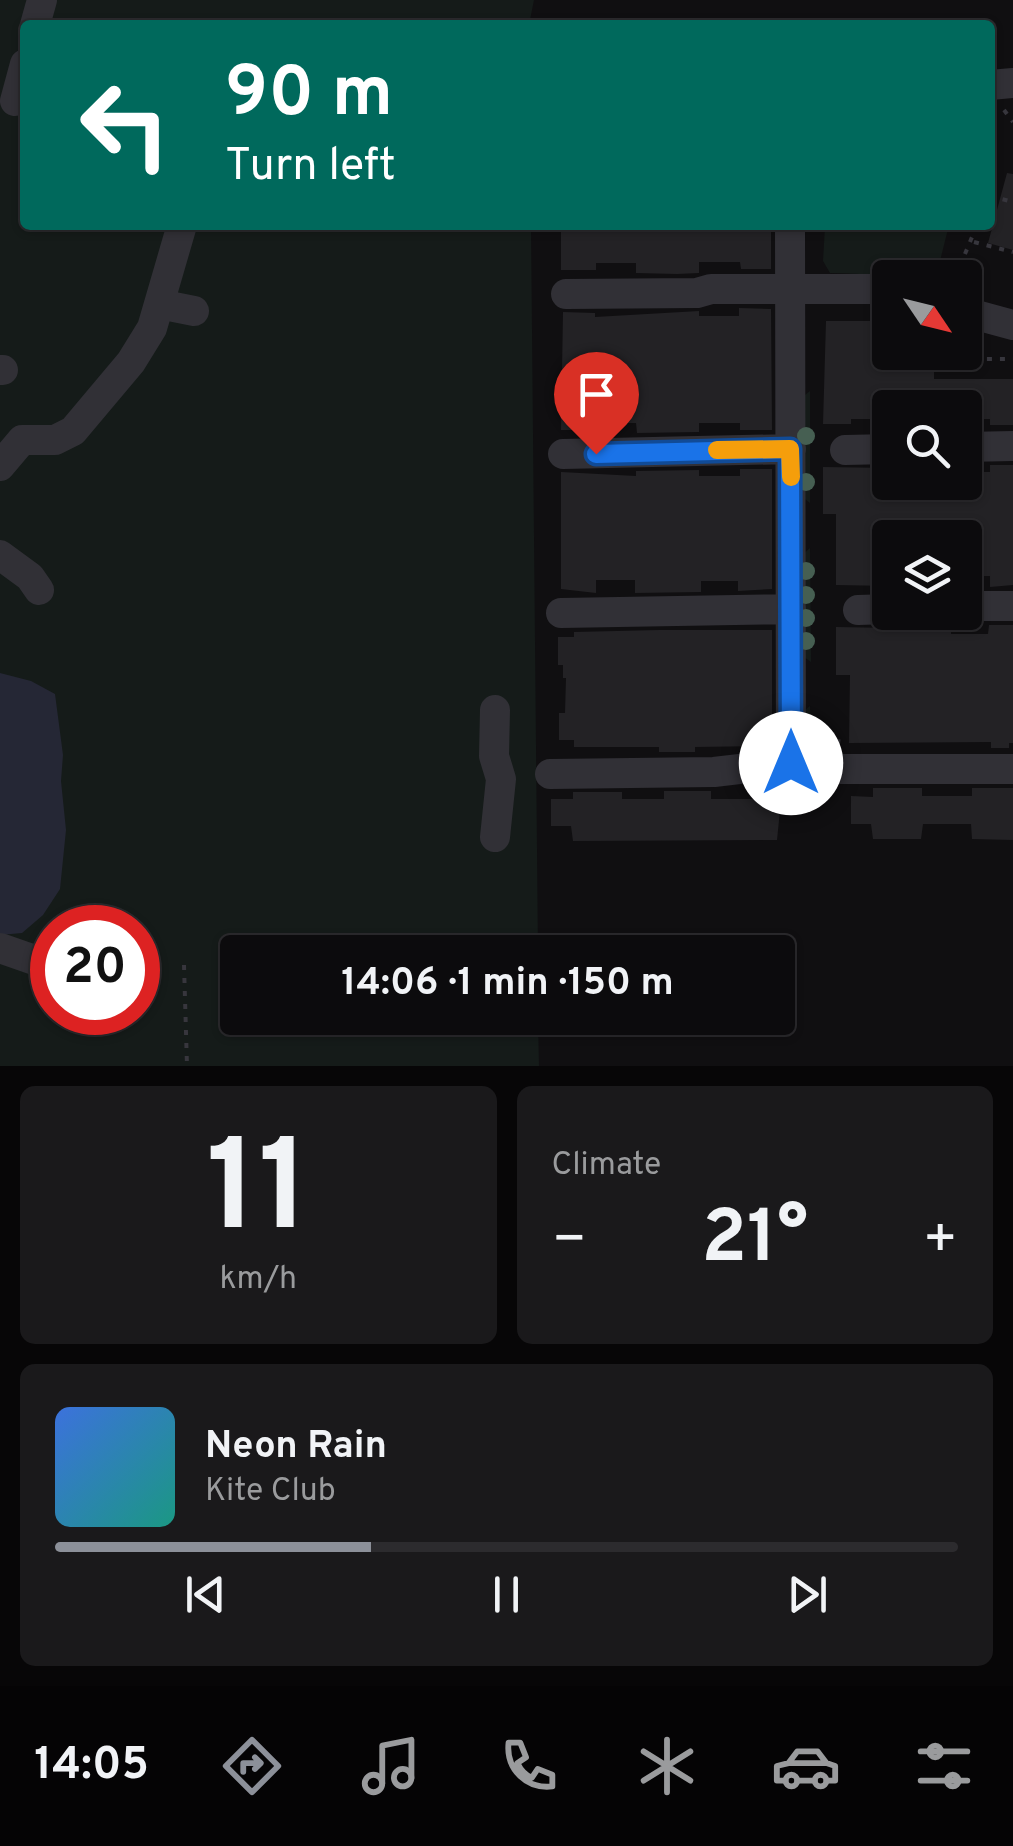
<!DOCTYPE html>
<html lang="en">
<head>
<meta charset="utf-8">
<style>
  :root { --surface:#0c0b0d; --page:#1a191b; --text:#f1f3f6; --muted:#9a9b9d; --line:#2c2b2e; --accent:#8c9099 }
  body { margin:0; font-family:Overpass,sans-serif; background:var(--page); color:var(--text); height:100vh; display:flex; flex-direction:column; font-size:38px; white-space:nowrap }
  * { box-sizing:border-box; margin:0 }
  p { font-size:32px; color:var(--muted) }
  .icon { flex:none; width:55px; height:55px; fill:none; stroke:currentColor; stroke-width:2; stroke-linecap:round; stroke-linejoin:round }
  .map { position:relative; height:1066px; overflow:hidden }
  .drawer { display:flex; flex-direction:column; gap:20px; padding:20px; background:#070607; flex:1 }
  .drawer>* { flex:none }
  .banner { position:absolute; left:20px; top:20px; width:975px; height:210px; border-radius:10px; box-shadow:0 2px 8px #0004,0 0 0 2px var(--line); background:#00695c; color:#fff; overflow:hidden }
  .needle { width:65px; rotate:125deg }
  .controls { position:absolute; left:872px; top:260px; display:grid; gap:20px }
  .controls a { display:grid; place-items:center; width:110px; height:110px; border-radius:10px; background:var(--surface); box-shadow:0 2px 8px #0004,0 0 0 2px var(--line); font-size:50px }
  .speed { position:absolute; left:30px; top:905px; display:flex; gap:20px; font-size:50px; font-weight:700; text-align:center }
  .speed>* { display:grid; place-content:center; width:130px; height:130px; border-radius:50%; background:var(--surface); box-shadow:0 2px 8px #0004,0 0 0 2px var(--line); line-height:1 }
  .speed .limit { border:15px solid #d22; background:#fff; color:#111 }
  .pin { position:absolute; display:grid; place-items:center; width:85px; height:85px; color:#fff; margin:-102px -42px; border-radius:50% 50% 50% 0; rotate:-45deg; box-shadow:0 0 10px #0007 }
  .pin .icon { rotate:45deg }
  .me { position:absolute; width:110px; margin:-55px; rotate:0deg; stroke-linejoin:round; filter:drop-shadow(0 0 8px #0008) }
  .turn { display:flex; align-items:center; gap:35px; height:210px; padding:0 40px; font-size:45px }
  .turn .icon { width:130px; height:130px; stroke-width:2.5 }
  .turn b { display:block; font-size:70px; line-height:85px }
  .big { font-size:75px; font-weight:700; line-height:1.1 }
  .drawer .tile { flex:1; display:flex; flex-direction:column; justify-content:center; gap:15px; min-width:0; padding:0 35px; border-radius:15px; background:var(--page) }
  .drawer .dial { align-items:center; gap:0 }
  .dial b { font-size:130px; line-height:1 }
  .song { display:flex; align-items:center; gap:30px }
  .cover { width:120px; height:120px; border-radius:15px; background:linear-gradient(135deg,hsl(220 70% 55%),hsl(170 70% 35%)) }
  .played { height:10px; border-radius:5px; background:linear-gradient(90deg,var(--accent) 35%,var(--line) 35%) }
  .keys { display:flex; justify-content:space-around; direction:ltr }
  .heat { display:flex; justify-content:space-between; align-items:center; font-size:55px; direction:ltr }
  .drawer .tiles { flex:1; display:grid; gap:20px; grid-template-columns:1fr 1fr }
  .tile:last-child { grid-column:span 2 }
  .trip { position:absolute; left:220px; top:935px; width:575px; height:100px; border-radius:10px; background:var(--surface); box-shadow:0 2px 8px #0004,0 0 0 2px var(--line); font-weight:700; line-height:100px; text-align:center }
  .dock { display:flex; height:160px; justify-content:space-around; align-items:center; background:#050405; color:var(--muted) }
  .dock .icon { width:70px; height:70px }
  .dock .current { color:var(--accent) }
  .dock b { font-size:45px; color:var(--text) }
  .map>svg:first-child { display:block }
  .green { fill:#151b19; fill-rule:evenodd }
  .water { fill:#252735 }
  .building { fill:#232225 }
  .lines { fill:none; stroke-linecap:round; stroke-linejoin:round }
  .path { stroke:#37363d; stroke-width:4; stroke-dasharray:5 8; stroke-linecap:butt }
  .minor { stroke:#313036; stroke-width:30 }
  .tree { fill:#465f52 }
  .route-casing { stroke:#114b97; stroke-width:25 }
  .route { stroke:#1a73e8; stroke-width:18 }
  .slow { stroke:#f59e0b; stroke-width:18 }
</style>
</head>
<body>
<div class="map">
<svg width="1013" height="1066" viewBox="0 0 1013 1066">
  <rect width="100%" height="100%" fill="#100f11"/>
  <path class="green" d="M0,0H534L529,25H25V225H531L538,952H238V1018H538L539,1066H0ZM52,928H138V1012H52Z
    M949,225L936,277C900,278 866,273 830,273L823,261L825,226Z
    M810,391V503L801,496V398Z
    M810,548L811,662L801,655V556Z
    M810,706L811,730L831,738L833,759L814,753L803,746L801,713Z"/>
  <path class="water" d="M0,673L31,681L55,694L63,755L61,781L66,830L60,889L43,915L22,933L0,935Z"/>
  <path class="building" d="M1007,173L1013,174V250L988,243Z
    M561,225H771V269H741L740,262H699V273L677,274L636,273V263H596V270H561Z
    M739,308L771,309L772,430H740V423H699V432L637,433L636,423H595V430H561L563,312L595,313V317L699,311V316H739Z
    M826,321H890V352H934V379H1013V425H990V419H965V408H890V419H851V424H823Z
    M990,465H1013V585L990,587V576H965V538H890V586L836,585V514H823V467L890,468V482H965V472H990Z
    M740,469H772V589L738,591V581H701V592L635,593V580H596V593L561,589V472L636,476V471L699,470V476H740Z
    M929,621H951V634H988L989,625H1013V743H1009V748H991V742L849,743L850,675H836V627L891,628L929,625Z
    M659,630H772V746L695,747V752H659V747H574V740H559V713H565L566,678H563V665H558V637H574V632Z
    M754,787H778L777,802L781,801L777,840L573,841L571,826H551V799H573V792H622V799H664V791H711V799H754Z
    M873,788H922V796H972V788H1013V840L972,839L971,824H923L921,839H873L871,824H851V796L873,797Z"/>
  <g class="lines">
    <path class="path" d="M1004,110L1013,122
      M990,196L1013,202
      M974,242L1013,252
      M955,278L977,225
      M941,352L942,359H1013
      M817,730L839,736L838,744
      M184,965L187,1066"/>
    <path class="minor" d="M35,25L42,0
      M990,85L1013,83
      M15,101L25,64
      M790,225L791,763L829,769H1013
      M566,294L697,293L711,289H871L890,292
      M159,304L194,311
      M965,312L1013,325
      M0,370H3
      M965,447L1013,446
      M845,450L890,449
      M563,454L791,449
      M0,466L22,440H55L73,431L131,362L152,328L182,225
      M0,555L30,577L39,590
      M965,606H1013
      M858,610L890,609
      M561,613L791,609
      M495,710L494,756L501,779L495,837
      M550,774L714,772L791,763
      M0,948L43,963"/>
  </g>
  <g class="tree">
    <circle cx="806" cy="436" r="9"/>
    <circle cx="806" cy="482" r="9"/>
    <circle cx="806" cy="571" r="9"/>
    <circle cx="806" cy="595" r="9"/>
    <circle cx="806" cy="618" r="9"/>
    <circle cx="806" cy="641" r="9"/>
    <circle cx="806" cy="725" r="9"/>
    <circle cx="820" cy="745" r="9"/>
  </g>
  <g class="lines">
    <g class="route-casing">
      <path id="route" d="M596,454L790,449L791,763"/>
    </g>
    <use href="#route" class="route"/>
    <path class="slow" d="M717,450L790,449L791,477"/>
  </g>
</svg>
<div class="controls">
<a><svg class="needle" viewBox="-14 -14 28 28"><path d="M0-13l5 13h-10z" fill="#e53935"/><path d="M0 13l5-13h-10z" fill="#9a9b9d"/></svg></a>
<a><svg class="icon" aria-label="search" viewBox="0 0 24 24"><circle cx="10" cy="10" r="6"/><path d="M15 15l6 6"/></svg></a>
<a><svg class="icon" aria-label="layers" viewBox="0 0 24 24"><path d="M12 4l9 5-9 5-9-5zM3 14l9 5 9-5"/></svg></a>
</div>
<div class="speed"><div class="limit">20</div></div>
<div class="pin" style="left:596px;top:454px;background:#d93025"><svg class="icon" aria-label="arrive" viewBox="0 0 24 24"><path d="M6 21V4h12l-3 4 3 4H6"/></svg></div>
<svg class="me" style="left:791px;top:763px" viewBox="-20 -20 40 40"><circle r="19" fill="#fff"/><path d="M0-13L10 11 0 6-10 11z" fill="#1a73e8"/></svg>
<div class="trip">14:06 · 1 min · 150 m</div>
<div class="banner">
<div class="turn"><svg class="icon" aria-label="left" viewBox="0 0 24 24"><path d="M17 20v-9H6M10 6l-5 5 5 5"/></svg><div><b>90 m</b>Turn left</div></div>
</div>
</div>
<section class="drawer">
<div class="tiles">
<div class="tile dial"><b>11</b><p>km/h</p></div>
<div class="tile"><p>Climate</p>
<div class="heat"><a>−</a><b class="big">21°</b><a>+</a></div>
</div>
<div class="tile">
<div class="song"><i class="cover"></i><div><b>Neon Rain</b><p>Kite Club</p></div></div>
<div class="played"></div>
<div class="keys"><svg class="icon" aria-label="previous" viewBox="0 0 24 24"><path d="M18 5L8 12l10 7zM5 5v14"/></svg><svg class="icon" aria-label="pause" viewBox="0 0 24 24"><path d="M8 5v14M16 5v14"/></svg><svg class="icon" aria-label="next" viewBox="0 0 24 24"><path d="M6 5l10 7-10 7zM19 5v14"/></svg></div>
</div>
</div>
</section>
<nav class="dock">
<b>14:05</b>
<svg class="icon current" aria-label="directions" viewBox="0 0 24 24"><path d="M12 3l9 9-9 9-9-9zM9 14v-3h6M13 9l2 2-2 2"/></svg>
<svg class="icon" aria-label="music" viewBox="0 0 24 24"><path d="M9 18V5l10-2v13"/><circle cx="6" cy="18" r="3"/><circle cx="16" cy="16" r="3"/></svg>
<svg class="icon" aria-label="phone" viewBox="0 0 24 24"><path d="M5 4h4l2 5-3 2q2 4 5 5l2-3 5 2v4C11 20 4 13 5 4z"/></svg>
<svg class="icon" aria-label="climate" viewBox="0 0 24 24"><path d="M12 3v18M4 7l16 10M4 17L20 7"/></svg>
<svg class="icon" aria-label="car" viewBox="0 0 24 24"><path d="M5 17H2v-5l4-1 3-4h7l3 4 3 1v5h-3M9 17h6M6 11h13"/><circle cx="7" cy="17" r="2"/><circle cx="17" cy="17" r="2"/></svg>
<svg class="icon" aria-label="filters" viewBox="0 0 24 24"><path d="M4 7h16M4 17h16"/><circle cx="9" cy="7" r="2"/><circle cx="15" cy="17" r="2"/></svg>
</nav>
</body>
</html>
